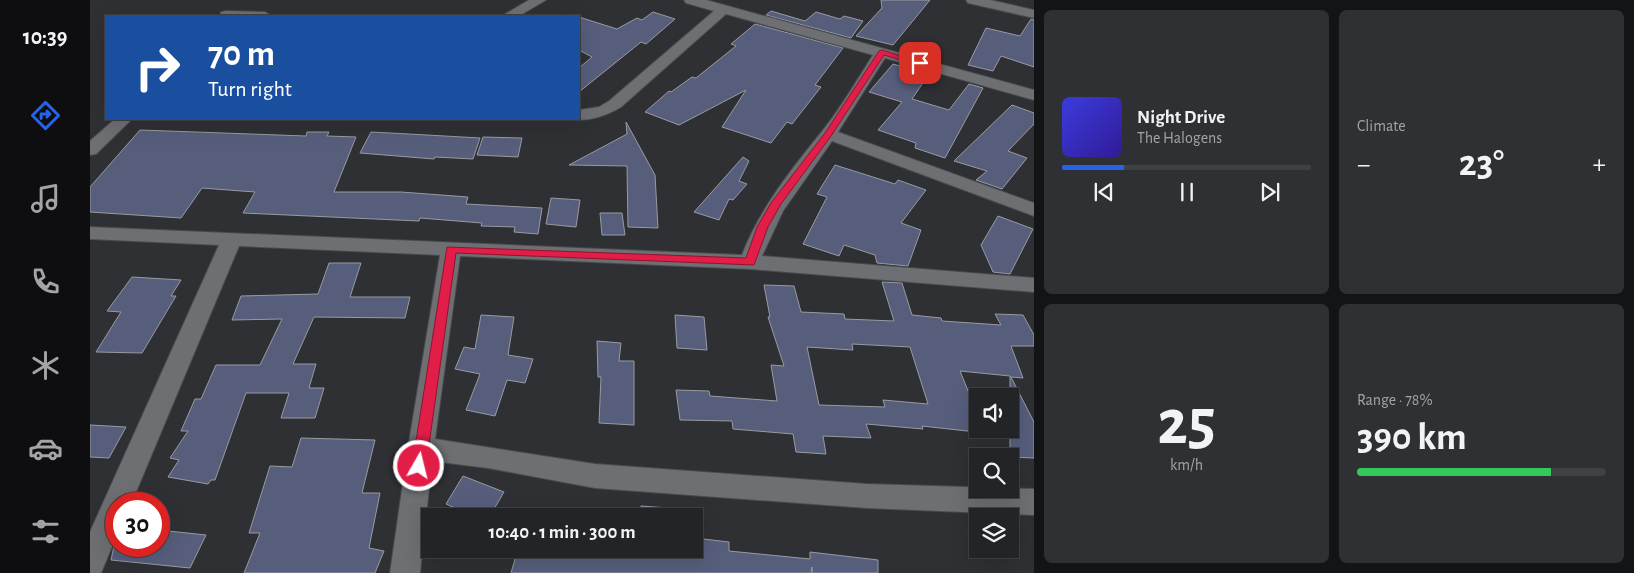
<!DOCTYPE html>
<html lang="en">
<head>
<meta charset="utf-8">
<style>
  :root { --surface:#222427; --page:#2e3033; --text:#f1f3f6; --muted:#a2a4a7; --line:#3f4144; --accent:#2563eb }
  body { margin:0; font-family:"Alegreya Sans",sans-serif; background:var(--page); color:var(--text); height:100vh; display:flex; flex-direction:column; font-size:19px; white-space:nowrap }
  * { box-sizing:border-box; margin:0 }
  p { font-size:16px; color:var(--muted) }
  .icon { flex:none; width:28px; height:28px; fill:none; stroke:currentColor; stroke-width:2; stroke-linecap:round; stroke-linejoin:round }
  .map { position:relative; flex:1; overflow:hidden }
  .panel { display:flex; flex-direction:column; gap:10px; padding:10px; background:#131415; width:600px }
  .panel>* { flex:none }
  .banner { position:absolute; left:15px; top:15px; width:475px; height:105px; border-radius:0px; box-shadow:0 5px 20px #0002,0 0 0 1px var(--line); background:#1a4fa0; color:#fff; overflow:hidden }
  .fabs { position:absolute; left:879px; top:388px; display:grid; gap:10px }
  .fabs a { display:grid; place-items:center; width:50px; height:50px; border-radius:0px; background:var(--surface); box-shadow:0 5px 20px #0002,0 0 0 1px var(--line); font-size:25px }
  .speed { position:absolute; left:15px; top:492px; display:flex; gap:10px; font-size:25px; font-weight:700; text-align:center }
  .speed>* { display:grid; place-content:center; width:65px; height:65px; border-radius:50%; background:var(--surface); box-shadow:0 5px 20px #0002,0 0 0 1px var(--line); line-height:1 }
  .speed .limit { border:8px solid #d22; background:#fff; color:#111 }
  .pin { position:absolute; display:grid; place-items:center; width:42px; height:42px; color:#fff; margin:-21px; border-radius:10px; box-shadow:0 2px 8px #0006 }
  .me { position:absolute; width:55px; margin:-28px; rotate:8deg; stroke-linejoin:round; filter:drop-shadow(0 0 4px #0008) }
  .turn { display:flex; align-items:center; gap:18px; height:105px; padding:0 20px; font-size:22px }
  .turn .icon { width:65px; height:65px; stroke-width:2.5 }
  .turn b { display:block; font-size:35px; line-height:42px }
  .big { font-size:38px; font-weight:700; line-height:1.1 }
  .panel .tile { flex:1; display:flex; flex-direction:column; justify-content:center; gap:8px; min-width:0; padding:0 18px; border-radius:8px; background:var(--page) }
  .panel .dial { align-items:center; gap:0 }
  .dial b { font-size:65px; line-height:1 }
  .song { display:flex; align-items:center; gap:15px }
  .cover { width:60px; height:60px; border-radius:8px; background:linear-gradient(135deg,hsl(240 70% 55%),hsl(250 70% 35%)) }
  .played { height:5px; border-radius:2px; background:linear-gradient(90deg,var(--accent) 25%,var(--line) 25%) }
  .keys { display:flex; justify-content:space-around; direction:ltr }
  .heat { display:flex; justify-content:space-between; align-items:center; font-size:28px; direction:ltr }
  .charge { height:8px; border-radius:4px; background:linear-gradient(90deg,#34c759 78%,var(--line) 0) }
  .panel .tiles { flex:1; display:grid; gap:10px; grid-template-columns:repeat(2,1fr) }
  .trip { position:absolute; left:331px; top:508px; width:282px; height:50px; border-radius:0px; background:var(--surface); box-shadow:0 5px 20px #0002,0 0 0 1px var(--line); font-weight:700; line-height:50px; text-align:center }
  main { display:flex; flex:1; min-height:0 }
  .tab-bar { display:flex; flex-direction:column; width:90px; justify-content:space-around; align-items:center; background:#0e0e10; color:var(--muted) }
  .tab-bar .icon { width:35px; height:35px }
  .tab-bar .current { color:var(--accent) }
  .tab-bar b { font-size:22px; color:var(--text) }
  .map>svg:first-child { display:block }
  .building { fill:#565e7c; stroke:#999ba0; fill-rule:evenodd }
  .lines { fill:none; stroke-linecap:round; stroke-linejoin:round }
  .street-casing { stroke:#4a4b4e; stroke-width:2 }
  .street { fill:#6d6f73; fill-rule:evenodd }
  .route { fill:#e11d48; stroke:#92132f }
</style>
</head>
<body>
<main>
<nav class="tab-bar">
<b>10:39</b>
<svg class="icon current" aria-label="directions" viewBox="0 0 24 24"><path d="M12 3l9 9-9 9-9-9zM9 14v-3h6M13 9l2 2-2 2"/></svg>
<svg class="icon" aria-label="music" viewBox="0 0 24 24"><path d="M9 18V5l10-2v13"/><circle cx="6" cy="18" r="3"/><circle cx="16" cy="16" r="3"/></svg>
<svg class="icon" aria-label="phone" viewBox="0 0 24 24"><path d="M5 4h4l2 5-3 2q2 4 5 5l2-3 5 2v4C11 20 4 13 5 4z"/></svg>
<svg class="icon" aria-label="climate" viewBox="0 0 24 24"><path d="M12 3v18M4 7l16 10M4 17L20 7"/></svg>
<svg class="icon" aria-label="car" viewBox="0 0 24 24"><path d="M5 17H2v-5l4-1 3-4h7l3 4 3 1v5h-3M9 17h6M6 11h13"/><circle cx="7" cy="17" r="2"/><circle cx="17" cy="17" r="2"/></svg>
<svg class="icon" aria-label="filters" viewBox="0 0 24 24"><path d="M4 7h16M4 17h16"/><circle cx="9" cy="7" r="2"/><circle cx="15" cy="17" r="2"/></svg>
</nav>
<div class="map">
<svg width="944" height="573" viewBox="0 0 944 573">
  <rect width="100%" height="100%" fill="#2e3034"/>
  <path class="building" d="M791,0H840L803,45L766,36L792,8Z
    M681,11L715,21L726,12L750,19L754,16L773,21L761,38L676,15Z
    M563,12L585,19L556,44L551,42L489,92V68L502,57L489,50V17L527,29L547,18L552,20Z
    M941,19L944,20V67L911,56L903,71L878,65L896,28L930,36Z
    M665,24L753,48L725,85L731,87L702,124L697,122L681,143L632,127L656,90L589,125L555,112L579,91L581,92L602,77L606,78L646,46L641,44Z
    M803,64L839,74L822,99L859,110L879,84L893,88L855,158L825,148L826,143L788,130L812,102L779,92Z
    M922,105L944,113V124L918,151L937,158L912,189L886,180L897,171L864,161Z
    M536,122L565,175L568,228L538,227L537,166L479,165L537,134Z
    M50,130L216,136L217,132H239L237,136L266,137L244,192H311L378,197L376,204L452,208L448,234L424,232L425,227L391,226L392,223L330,218L329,221L153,213L165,192L112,188L91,218L0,212V187Z
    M281,132L337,135L390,138L383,159L345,157L344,159L270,153Z
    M393,137L432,138L428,157L387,155Z
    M653,157L659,161L649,181L657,184L643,200L639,199L629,220L604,212Z
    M745,165L805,184L808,180L836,190L811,223L831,230L818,266L787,263L785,255L754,245L749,256L713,244L737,197L727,194Z
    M461,198L490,200L486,227L456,224Z
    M510,213H532L535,235H512Z
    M908,216L943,229L920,274L903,272L891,245Z
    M239,263H271L260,297H320L315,318L224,317L203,364H226L219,388H234L225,418H191L199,393H156L125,480H121L118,484L78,477L89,460L80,458L98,431H91L105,399H111L126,365H170L192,319L142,320L151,296L228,294Z
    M42,277L91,280L81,296H86L52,353L6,352L31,312L17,311Z
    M792,282L812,283L822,315L851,318L852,321L911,325L905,314L933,315L944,335V346H921L933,378L921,377L944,422V458L920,457V376L870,371L888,415V429H893L895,433L832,426L833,429L776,424L781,438L733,436L736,454L706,452L703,434L643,429L642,421L590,420L586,390L619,391L620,396L687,401L681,365L694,366L678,317H680L674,285L704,286L711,312L754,314L755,319L804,321ZM762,344L820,347L838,404L793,400L795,407L729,405L717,347L763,350Z
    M391,315L424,317L418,355L443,359L435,383L417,380L405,416L376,410L390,374L365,369L374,347L385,349Z
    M585,315L614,317L617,350L587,348Z
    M507,341L531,343L529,361H544V425L509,423L511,377H508Z
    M0,425L36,427L19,458L0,457Z
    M211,438L285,440L272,493H290L279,548L294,551L285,573H154L170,533H159L180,466L202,467Z
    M373,476L414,492L400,516H383L356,504Z
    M551,506L579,508V516H550Z
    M69,530L116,535L100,568L21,560L24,546H69Z
    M605,538L639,542V551L720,559V552L788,560V573H722V567L721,573H421L428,549H605Z"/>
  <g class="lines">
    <g class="street-casing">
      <path id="street" d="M439,0H456L429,16H412Z
        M594,0H616L944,90V100L795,58L748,132L944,203V216L742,141L693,211L672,256L944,278V292L660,269L370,256L345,439L505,464L777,484L944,489V515L777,508L505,488L398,468L342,461L330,573H300L318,448L350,255L149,246L41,504H26V537L11,573H0V532L129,245L0,239V227L652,255C670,208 703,167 734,129C752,106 767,80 783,55L636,14L531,107C518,115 499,122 484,119H489V110L509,107L519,101L624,11L596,3Z
        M876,0H900L944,10V18L878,3Z
        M136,11L175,12L182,16H130L131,12Z
        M25,119H42L6,154L0,155V141Z"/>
    </g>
    <use href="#street" class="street"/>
  </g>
  <path class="route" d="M792,50L834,63L830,66L794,55L741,136L691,204L678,227L664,265L366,253L336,466L334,470L329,472L324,470L322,466L357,247L656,258L667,227L681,203L735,133L789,51Z"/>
</svg>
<div class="fabs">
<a><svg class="icon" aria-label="sound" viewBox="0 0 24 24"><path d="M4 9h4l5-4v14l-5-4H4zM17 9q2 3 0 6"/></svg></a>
<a><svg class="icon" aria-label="search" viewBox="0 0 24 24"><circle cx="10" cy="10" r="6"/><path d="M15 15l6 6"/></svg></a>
<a><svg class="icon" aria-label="layers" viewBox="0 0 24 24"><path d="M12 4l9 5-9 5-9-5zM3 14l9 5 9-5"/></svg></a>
</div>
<div class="speed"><div class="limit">30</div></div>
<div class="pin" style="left:830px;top:63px;background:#d93025"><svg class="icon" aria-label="arrive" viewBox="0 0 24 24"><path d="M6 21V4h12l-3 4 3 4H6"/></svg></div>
<svg class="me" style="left:329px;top:466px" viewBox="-20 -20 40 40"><circle r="17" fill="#e11d48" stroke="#fff" stroke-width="3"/><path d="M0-11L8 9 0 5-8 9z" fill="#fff"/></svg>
<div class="trip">10:40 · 1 min · 300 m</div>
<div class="banner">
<div class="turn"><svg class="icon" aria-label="right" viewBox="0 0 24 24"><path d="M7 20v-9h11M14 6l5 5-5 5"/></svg><div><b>70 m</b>Turn right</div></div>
</div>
</div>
<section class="panel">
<div class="tiles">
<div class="tile">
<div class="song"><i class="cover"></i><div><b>Night Drive</b><p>The Halogens</p></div></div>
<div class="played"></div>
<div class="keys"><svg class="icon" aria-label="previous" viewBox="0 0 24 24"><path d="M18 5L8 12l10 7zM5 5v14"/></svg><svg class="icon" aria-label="pause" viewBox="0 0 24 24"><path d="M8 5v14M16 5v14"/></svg><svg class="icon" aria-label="next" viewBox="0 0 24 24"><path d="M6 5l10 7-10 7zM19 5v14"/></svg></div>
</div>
<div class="tile"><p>Climate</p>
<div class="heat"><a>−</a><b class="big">23°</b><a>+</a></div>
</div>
<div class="tile dial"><b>25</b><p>km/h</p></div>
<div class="tile"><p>Range · 78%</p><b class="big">390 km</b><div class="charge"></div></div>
</div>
</section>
</main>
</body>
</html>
